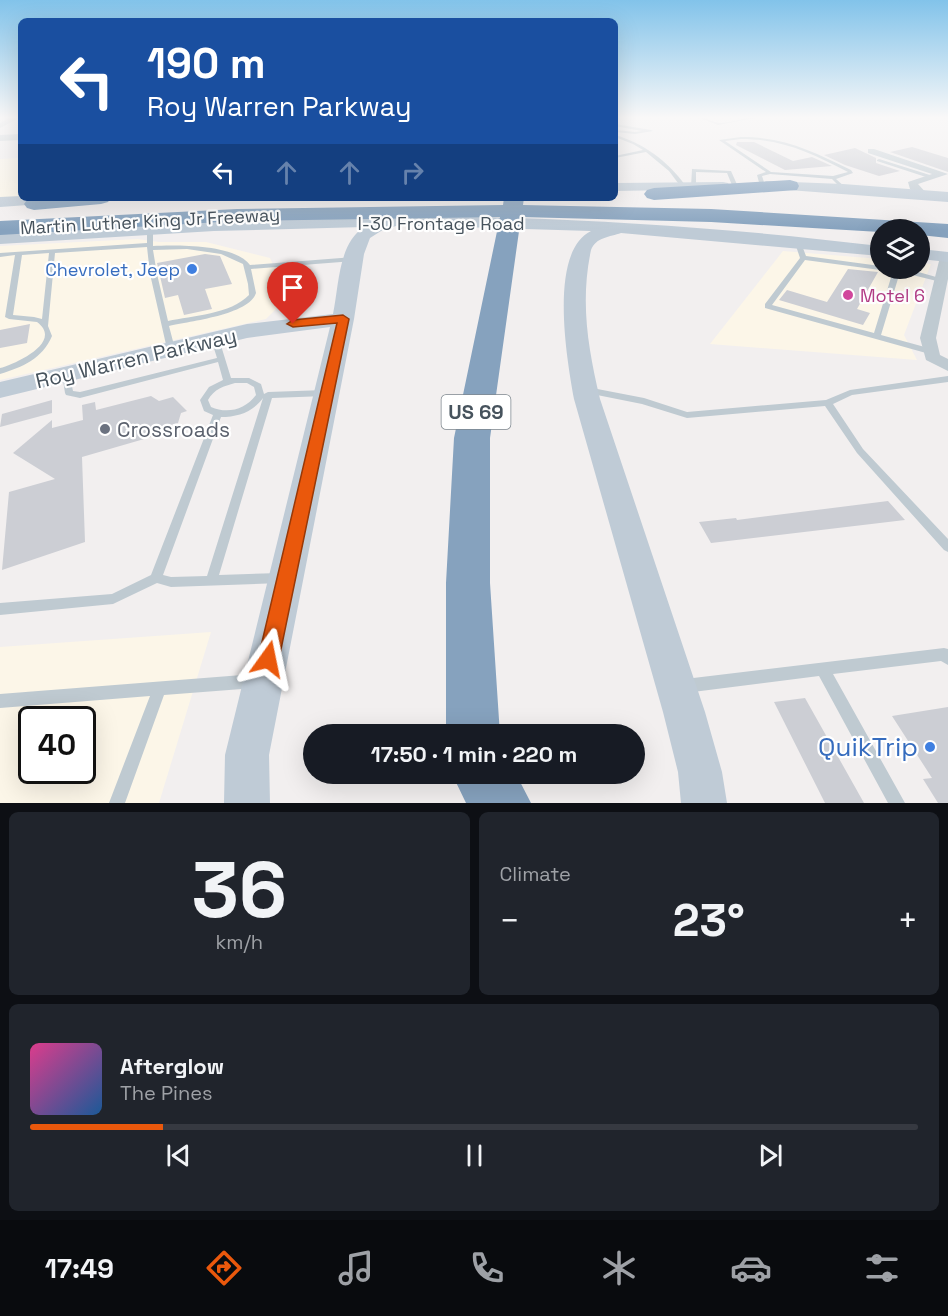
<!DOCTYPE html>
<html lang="en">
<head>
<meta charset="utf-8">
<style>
  :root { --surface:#171b24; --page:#20242c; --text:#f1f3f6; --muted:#9ea1a6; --line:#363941; --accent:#ea580c }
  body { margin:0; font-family:"Space Grotesk",sans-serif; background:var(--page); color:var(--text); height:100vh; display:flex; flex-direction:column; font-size:22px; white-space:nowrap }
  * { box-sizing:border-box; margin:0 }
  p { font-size:20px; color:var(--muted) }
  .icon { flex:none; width:33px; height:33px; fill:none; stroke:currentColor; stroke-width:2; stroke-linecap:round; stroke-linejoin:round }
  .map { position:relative; height:803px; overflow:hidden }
  .side { display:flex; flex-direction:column; gap:9px; padding:9px; background:#0d0f14; flex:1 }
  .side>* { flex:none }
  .hud { position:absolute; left:18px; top:18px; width:600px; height:183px; border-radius:9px; box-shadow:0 6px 24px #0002; background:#1a4fa0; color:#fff; overflow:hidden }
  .controls { position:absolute; left:870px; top:219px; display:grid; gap:12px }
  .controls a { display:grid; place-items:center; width:60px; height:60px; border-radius:50%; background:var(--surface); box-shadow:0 6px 24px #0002; font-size:30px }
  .speed { position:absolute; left:18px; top:706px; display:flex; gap:12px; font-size:30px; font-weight:700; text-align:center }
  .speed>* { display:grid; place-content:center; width:78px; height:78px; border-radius:50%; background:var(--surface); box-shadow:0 6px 24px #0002; line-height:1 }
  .speed .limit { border:3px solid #111; border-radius:9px; background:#fff; color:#111 }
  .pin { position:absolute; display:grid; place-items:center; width:51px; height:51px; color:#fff; margin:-62px -26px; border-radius:50% 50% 50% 0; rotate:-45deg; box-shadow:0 0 6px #0007 }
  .pin .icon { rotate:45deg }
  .me { position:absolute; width:66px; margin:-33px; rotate:12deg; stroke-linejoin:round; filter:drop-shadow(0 0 4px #0008) }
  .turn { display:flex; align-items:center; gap:21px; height:126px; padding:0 30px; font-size:27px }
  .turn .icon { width:78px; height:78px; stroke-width:2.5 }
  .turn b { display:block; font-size:42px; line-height:51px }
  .lanes { display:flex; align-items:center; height:57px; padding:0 30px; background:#0003; justify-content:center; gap:30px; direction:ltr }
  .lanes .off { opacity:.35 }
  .big { font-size:45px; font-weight:700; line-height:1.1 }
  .side .card { flex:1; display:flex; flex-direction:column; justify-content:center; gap:9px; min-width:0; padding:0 21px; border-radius:9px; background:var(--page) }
  .side .dial { align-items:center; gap:0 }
  .dial b { font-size:78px; line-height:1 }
  .song { display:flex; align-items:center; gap:18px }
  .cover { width:72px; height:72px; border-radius:9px; background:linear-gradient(135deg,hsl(330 70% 55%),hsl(210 70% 35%)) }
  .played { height:6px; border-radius:3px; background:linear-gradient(90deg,var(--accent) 15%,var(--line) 15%) }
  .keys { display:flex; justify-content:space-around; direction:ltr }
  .heat { display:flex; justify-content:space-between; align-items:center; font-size:33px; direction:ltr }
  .side .tiles { flex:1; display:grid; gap:9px; grid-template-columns:1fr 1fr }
  .card:last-child { grid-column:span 2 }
  .trip { position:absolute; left:303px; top:724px; width:342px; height:60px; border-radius:30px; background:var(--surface); box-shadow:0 6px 24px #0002; font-weight:700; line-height:60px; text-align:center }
  .dock { display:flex; height:96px; justify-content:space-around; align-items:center; background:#090b0e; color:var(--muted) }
  .dock .icon { width:42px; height:42px }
  .dock .selected { color:var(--accent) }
  .dock b { font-size:27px; color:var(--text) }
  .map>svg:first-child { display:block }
  .commercial { fill:#fcf6e8; fill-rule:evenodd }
  .building { fill:#ccced4 }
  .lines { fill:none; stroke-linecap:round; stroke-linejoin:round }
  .lane { fill:#bfcad1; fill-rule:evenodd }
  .street { fill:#bfcad1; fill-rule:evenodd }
  .secondary { fill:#bfcbd6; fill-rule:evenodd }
  .highway { fill:#86a2be; fill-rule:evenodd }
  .route { fill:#ea580c; stroke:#983908; stroke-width:1.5 }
  .shop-dot { fill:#3f7fe0; stroke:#fff; stroke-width:2 }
  .hotel-dot { fill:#d1479c; stroke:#fff; stroke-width:2 }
  .worship-dot { fill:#6b7280; stroke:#fff; stroke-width:2 }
  .labels { text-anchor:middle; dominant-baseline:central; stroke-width:4.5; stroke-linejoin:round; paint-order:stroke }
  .far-street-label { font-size:18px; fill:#47535d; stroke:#fff }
  .far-shop-label { font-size:18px; fill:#366cbe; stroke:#fff; text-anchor:end }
  .far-hotel-label { font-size:18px; fill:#b23c85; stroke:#fff; text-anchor:start }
  .shield { fill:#fff; stroke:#7e878e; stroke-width:1.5 }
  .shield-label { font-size:20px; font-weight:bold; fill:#47535d }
  .street-label { font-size:21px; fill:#47535d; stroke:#fff }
  .worship-label { font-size:21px; fill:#5b616d; stroke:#fff; text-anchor:start }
  .near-shop-label { font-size:26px; fill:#366cbe; stroke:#fff; text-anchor:end }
</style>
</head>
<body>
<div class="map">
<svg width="948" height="803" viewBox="0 0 948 803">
  <rect width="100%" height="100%" fill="#f2efef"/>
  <path class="commercial" d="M21,158V197L0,199V159Z
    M138,239L159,242H206L270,258L288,297L266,319L0,380V246Z
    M783,251L880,259V268H920V263L931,264L904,335L917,360L710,344Z
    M211,632L159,803H0V647ZM32,720H82V771H32Z"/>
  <path class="building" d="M737,142H754L793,161L812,157L832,166L785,170L736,145Z
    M912,147L948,158V172L890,152Z
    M855,148L876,158V163L900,171L879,176L845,165L824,155Z
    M205,254L220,256L232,284L205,289L212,309L184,315L178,295L165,298L157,263Z
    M848,269L878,272L857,309L870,313L863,325L779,300L787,290L827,302Z
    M30,324L27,343L0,348V330Z
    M151,396L159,401L173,397L187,411L181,413L178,423L163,427L158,435L82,457L85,542L2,570L9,492L55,479L13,453L52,420V428L83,420L82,405L95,402L96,410Z
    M52,400V413L0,427L2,414Z
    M888,501L905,520L711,543L699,522L736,518L737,520Z
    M805,698L864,803H825L774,702Z
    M948,707V803H938L923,779L932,778L892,716Z"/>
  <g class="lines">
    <path class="lane" d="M700,118C707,118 713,122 719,123C731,123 742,118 754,118L718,125Z
      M615,124L651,130L653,131L635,134L616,132V130L635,132L642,131L615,126Z
      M615,135C643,143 668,161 685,185V187H681L669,171L646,152L615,158V156L643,150L633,144L615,137Z
      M741,137C785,137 812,151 851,170L853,173L836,179L846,188L843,190L832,179L770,174L762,176L765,185L760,186L757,175L766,172L719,140ZM741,139C783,139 811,153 848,172L833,176L771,172L725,141Z
      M879,159L933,176L934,177L929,178L877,161V160Z
      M692,169L731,171L739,189L734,190L727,173L696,172V186L691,187Z
      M150,227L153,229V246C176,245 235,244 250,265L354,257L357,259L354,261L251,269L256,293C249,315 190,321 169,326L175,349L171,351L167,349L150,274L147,247L55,253L48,326L52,336C42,359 23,367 0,374V368C15,364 64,342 37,322L9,319L5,317L15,255L0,257V253L147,243V229ZM187,249L221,254L243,264L248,284L249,295C231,314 192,316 168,321L157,274L153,250ZM49,253L42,319L34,317L13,315L22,255Z
      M798,241L801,243L806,256L880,266V268H883L880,270L805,260L772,305L874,333L893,271L884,268L908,269L943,279V281L941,282L900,272L881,335L932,349L933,351L932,353H926L765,308V304L800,258L795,243Z
      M212,337H215L219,339L231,378H249L261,384L264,394L268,392L325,390L329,393L325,396L272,398L219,575L281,573L285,574L287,578L285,582L281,583L171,587L157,583L113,604L0,615V603L112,594L151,575L213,415L204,411L200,400L209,387L223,380L218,362L80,398L66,395L65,393L62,374L63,372H69L73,391L80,392L217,358L211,339ZM235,383H247L254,387L256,395C245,410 227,414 211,407L208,400C214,389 224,386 235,383ZM263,398L207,576L171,577L163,575L221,417C238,417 253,412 263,398Z
      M948,376V382L852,395L833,404L863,449L948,539V552L944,550L857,453L825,406L687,418L642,404L587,393L583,390L587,387L644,398L687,412L826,400L850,390Z
      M944,648L948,649V665L941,661L833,674L905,803H888L819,676L685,693L680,691L678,686L680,681L685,679Z
      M255,674L260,676L262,681L260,686L255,688L164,695L125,803H109L150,696L0,708V694Z"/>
    <path class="street" d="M9,118H19L0,128V123Z
      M21,134V140L0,141V135Z
      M868,149H874L948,174L918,184L928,195L927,197H919L910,189L908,182L932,174L868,153Z
      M946,253L948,254V279L936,338L940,355L948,359V371L926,360L920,338L940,257Z"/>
    <path class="secondary" d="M766,181L843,184L948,192V202L761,188L759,185Z
      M723,182L728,183L730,186L728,189L615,191V183Z
      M21,196V198H64L56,203L0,207V197Z
      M375,216C544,215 713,226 880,246V256L621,233C610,237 596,237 591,250C580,302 588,348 600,399L705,712L722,772L727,803H681L678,772L663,712L574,399C567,360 548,252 591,231L429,226H396L381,231L370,238L364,254L354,319L269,755L270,803H224L225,755L330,327L247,338L0,398V382L247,324L333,314C339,286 338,244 364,227L214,231L0,244V234L214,221Z
      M920,249L948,252V262L920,259Z"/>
    <path class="highway" d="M790,180L797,182L799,186L797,190L654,200L647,198L644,194L647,190L654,188Z
      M34,198H111L108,202L101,204L34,210L27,208L24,204L27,200Z
      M504,198H524L523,205L711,209L948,224V238L920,235V230H880V232L711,222L521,217L490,438V583L500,735H446V583L454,438L500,217L237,221L0,235V221L237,209L503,205Z
      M452,774H516L531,803H466Z"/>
  </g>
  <linearGradient id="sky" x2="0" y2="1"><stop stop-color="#82c3ea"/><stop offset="0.51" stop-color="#f9f8f8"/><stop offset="1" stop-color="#f9f8f8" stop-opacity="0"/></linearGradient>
  <rect width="948" height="230" fill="url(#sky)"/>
  <path class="route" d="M343,315L349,319L279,659L275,666L268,669L261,666L258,659L337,323L293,327L287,324L293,320Z"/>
  <g class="shop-dot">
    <circle cx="192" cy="269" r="6"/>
    <circle cx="930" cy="747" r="6"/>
  </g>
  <circle class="hotel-dot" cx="848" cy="295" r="6"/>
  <circle class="worship-dot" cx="105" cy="429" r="6"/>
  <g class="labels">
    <g class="far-street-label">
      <text transform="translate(150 221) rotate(-3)">Martin Luther King Jr Freeway</text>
      <text x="441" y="223">I-30 Frontage Road</text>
    </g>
    <g class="far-shop-label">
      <text x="180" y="269">Chevrolet, Jeep</text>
    </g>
    <g class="far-hotel-label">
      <text x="860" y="295">Motel 6</text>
    </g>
    <rect class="shield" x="441.5" y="395" width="69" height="34" rx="4.5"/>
    <g class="shield-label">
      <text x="476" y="412">US 69</text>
    </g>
    <g class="street-label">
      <text transform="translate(136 358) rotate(-13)">Roy Warren Parkway</text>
    </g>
    <g class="worship-label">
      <text x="117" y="429">Crossroads</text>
    </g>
    <g class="near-shop-label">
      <text x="918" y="747">QuikTrip</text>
    </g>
  </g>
</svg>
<div class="controls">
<a><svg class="icon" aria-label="layers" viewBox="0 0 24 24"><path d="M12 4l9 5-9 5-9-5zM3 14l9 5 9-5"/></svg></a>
</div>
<div class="speed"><div class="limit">40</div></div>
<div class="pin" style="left:293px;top:324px;background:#d93025"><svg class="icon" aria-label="arrive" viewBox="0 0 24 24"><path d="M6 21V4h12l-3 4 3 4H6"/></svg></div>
<svg class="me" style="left:268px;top:659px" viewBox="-20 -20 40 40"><path d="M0-17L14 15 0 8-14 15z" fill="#ea580c" stroke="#fff" stroke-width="4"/></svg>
<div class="trip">17:50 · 1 min · 220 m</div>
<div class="hud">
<div class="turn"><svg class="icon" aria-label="left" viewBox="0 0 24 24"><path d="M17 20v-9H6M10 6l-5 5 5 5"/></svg><div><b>190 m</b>Roy Warren Parkway</div></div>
<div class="lanes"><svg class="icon" aria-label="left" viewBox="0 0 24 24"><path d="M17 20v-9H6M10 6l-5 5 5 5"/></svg><svg class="icon off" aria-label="ahead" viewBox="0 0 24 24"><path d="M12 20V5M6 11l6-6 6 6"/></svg><svg class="icon off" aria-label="ahead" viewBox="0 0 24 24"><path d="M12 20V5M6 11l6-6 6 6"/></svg><svg class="icon off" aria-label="right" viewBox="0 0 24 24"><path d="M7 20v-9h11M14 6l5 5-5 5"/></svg></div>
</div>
</div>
<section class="side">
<div class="tiles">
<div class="card dial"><b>36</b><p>km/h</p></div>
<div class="card"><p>Climate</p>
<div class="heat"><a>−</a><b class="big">23°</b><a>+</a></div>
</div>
<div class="card">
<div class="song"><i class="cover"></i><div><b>Afterglow</b><p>The Pines</p></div></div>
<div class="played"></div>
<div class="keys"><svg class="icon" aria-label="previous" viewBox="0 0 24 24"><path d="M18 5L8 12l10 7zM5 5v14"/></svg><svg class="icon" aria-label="pause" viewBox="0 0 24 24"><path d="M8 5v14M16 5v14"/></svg><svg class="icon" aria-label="next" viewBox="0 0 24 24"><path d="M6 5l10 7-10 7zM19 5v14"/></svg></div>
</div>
</div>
</section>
<nav class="dock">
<b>17:49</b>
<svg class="icon selected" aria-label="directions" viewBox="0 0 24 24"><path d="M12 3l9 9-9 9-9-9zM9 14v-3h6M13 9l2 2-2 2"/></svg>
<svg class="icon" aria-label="music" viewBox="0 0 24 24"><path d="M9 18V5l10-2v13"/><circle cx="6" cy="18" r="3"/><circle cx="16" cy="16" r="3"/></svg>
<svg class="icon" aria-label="phone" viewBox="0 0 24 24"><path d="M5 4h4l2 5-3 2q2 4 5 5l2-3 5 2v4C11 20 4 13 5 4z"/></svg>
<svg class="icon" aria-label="climate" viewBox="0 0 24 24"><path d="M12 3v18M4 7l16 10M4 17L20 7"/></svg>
<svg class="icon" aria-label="car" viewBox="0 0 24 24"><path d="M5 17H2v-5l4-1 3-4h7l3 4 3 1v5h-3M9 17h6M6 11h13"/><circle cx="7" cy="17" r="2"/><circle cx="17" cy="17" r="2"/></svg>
<svg class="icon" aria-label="filters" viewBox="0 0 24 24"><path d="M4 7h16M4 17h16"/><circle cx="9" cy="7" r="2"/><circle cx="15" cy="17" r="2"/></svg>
</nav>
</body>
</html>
